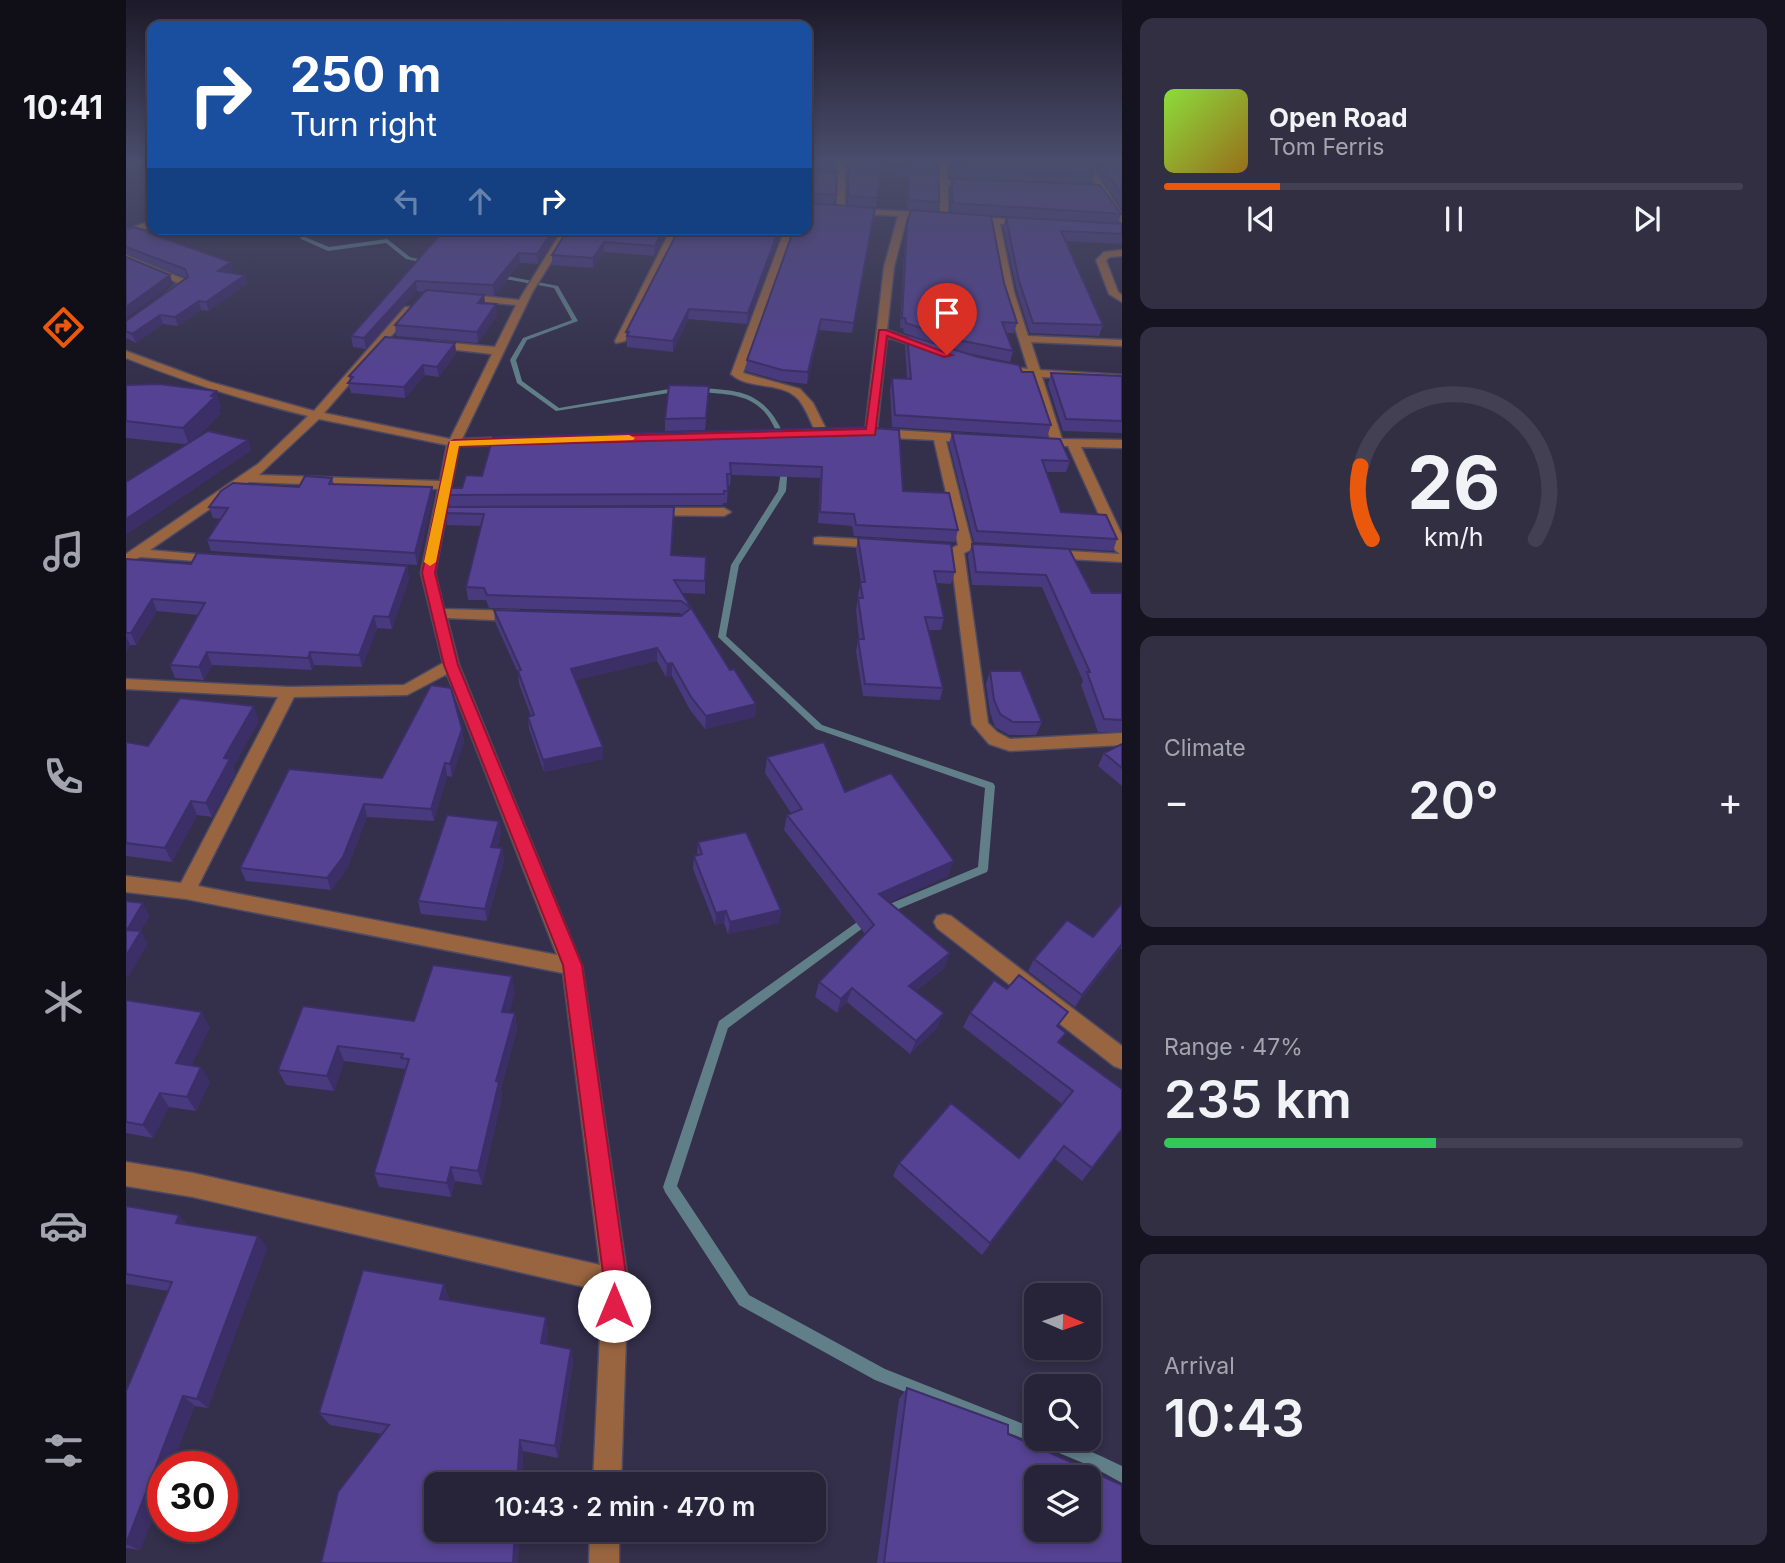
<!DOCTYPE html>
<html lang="en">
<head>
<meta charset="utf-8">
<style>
  :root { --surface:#272338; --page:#332f43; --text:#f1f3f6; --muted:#a4a4ae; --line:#434053; --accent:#ea580c }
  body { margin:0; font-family:Inter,sans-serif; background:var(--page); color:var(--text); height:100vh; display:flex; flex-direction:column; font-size:26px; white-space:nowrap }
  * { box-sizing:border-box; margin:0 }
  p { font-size:23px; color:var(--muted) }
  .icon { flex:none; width:38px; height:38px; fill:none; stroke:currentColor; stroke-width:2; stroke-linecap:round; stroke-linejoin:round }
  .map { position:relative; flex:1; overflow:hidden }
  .panel { display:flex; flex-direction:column; gap:18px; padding:18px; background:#15131f; width:663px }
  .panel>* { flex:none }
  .top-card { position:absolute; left:21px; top:21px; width:665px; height:214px; border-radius:14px; box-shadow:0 4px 10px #0003,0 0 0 2px var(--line); background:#1a4fa0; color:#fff; overflow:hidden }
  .needle { width:46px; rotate:92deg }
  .buttons { position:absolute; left:898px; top:1283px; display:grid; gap:14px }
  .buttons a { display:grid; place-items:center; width:77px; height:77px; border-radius:14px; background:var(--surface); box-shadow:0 4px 10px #0003,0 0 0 2px var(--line); font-size:35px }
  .speed { position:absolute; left:21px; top:1451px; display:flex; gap:14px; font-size:35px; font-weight:700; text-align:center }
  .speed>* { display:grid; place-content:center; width:91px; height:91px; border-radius:50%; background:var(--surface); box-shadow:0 4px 10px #0003,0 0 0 2px var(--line); line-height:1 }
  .speed .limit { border:10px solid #d22; background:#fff; color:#111 }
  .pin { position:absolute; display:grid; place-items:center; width:60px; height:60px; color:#fff; margin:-72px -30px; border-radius:50% 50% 50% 0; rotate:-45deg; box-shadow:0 0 7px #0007 }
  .pin .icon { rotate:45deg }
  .me { position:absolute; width:77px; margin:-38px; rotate:0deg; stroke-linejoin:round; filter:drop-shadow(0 0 5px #0008) }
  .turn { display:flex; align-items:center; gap:24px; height:147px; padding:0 28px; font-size:32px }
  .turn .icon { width:91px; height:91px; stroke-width:2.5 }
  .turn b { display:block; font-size:49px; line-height:60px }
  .lanes { display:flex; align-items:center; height:66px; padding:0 28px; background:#0003; justify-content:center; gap:35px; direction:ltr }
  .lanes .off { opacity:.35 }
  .big { font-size:52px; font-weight:600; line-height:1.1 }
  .panel .card { flex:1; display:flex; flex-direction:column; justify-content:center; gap:10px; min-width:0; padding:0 24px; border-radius:14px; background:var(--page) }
  .panel .dial { align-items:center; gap:0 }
  .dial svg { height:182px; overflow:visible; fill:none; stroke:var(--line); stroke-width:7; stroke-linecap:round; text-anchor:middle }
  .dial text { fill:var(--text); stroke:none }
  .song { display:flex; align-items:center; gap:21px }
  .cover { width:84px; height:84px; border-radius:10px; background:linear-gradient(135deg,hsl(90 70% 55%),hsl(40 70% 35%)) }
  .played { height:7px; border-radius:4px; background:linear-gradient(90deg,var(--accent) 20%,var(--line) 20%) }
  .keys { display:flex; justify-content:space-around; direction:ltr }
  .heat { display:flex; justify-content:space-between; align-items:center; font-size:38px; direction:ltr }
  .charge { height:10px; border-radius:5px; background:linear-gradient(90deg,#34c759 47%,var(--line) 0) }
  .trip { position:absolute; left:298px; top:1472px; width:402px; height:70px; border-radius:14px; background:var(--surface); box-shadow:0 4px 10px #0003,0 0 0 2px var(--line); font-weight:600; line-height:70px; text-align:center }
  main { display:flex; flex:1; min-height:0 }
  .tabs { display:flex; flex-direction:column; width:126px; justify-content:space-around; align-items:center; background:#100e16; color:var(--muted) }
  .tabs .icon { width:49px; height:49px }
  .tabs .on { color:var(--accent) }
  .tabs b { font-size:32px; color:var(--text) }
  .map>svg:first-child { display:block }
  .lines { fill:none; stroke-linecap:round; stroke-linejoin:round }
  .stream { fill:#607f88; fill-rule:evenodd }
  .street-casing { stroke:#4f4a63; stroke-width:3 }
  .street { fill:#986540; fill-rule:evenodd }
  .wall { fill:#49397e }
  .shaded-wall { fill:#3c2e66 }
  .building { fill:#554292; stroke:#3c2e66; stroke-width:2; fill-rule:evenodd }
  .route { fill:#e11d48; stroke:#92132f; stroke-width:2 }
  .slow { fill:#f59e0b }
</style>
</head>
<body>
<main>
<nav class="tabs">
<b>10:41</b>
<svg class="icon on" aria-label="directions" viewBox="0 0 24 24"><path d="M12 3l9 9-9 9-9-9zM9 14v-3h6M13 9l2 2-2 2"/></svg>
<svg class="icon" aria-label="music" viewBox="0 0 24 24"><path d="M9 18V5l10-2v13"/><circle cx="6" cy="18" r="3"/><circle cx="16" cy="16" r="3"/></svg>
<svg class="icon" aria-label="phone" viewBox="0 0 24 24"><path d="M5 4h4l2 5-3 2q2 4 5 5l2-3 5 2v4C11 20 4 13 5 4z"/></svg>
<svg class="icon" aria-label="climate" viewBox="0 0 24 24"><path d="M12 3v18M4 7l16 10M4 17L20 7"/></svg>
<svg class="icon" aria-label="car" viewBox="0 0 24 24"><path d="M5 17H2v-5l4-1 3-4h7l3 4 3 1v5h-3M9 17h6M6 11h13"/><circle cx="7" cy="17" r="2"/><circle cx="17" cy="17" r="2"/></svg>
<svg class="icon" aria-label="filters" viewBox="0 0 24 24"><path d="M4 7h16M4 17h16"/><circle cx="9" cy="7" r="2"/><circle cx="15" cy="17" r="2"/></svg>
</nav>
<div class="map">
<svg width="996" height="1563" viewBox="0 0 996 1563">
  <rect width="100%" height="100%" fill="#342f4a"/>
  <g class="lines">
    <path class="stream" d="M0,161L26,165V167L0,163Z
      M171,229H176L179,237L203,247L261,239L284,257L306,262L303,264L280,259L260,243L202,251L175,239Z
      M370,274L432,286L452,321L401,340L390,360L396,381L433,408L555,387L558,389L555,391L430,411L391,383L384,360L397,338L446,320L428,288L368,277V275Z
      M570,388C618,390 639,392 660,439L655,440C650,432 647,423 641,415C623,391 594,395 568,391L567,390Z
      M659,462L662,464L660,491L613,565L600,636L696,725L867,783L869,786L862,869L861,872L758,915L754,914L753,911L754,908L852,867L859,788L690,729L592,637L605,565L652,491L656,464Z
      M741,915L745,916L746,919L745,922L602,1028L551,1186L623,1295L759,1369L910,1429V1438H934L977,1457L996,1466V1483L967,1467L911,1444L749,1380L613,1305L539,1192L537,1187L593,1021Z"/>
    <g class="street-casing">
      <path id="street" d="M6,161H17L0,168V163Z
        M711,161H719V208L806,213L810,216L806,219L781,217L768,267L761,330L808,348L803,351L761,337L751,429L849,435L855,439L849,443L820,441L847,549L838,553L862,723L871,732L884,739L996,733V745L884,751L863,744L846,724L824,549L832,545L808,440L745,437L739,433L758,267L772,216L681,211V205L711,207L712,179L681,177V173L712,174Z
        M813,161H821V180L853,184L849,186L822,185V217L818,220L814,217Z
        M954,161H962L996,214V224Z
        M842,217L901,220L905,223L901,226L874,224L888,292L902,336L996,340V346L905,342L914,370L996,375V381L916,377L936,439L996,440V448L955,447L996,535V562L924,558L917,554L924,550L994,554L989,550L942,446H912L906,442L912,438L924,439L904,376L874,371L868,368L874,365L902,369L878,292L865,223L842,221Z
        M19,223L22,224V228L0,236V230Z
        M437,229H446L407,291L336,439L387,437L393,441L387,445L333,446L309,573L318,609L393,611L400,616L393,621L321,618L333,665L456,966L502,1281L495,1484H467L476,1291L67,1197L0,1186V1162L67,1173L474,1265L437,973L60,899L0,892V876L55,883L152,697L0,689V679L163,687L278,685L317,663L295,573L312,489L123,482L24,550L92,556L99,560L97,563L14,557L0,564V554L132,464L182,416C120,401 59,382 0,358V351L84,382L188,411L279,307H287V311L198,413L324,439L366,354L305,347L300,344L305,341L369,347L390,305L337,300L332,297L337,294L393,300ZM193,419L321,445L314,481L133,475ZM321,674L431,955L72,886L168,697L281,695Z
        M545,229H554L499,341L490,343L489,341Z
        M659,229H668L617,373L674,389L687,403L702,433L696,437L692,436C685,424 681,410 673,400C656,380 623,391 605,374Z
        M996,250V256L984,257L980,260L992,292L996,295V302L983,294L970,260L978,252Z
        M0,255L60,280V288L46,299H38V295L52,283L0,261Z
        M524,508H598L605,512L598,516L519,515L517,512Z
        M693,537L753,540L760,544L753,548L688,544V538Z
        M818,914L825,916L996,1046V1069L988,1066L811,928L808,922L811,916Z
        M464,1530H493V1563H463Z"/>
    </g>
    <use href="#street" class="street"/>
  </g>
  <path class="wall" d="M681,161H710L709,171H695L710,195L708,204L681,202Z
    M721,161H812L813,202L811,211L781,209L782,177L756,174L750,207L722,206Z
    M823,161H960L968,174L965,183L824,177Z
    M964,161H996V209Z
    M826,179L995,214L992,223L825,213V188Z
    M749,208L726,333L693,330L681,384L655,381L620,371L621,360Z
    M880,217L996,224V244L940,241L977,325L973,336L904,333L891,291L877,227Z
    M781,224L878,283L891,323L888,333H880L887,351L884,362L833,351L896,372L925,425L921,437L766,427L764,390L766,378L781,379L779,346L781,335L803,342L778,333L777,328H774L779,234Z
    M0,229L25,232L26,235L105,262L107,271L104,273L119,275L121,284L83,311L75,310L52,326L37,324L10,343L0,338V321L61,278L0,254Z
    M310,229H435L412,264L394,263L368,296L358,295L359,303L371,315L352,343L270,336L269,325L298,292L291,291L240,349L227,347L225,336L313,237H311Z
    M442,229H542L528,256L478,252L467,268L426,265V255Z
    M656,229L621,324L562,319L547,352L501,347L500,332L544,248Z
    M329,343L330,353L313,377L299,375L279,398L225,393L222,383L224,381L223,376Z
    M925,373L996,376V433L937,431L922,384Z
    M0,385L96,408L93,410L94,414L70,438L122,440L125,451L0,438Z
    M583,386L579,430L539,431V419Z
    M736,427L777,491L832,530L829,542L728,536L726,526L692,523L694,478L605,475L604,486H602L601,503H597V505L324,506L323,495L336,488L356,476Z
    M826,433L944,461L940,472H920L935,512L991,539L987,551L848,542L823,444Z
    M206,478L208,484L306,487L307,499L291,565L85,551L81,540L95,519L87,518L83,507L173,487Z
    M548,507L545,555L579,581V594L556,593L604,670L630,704L629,717L579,729L564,710L546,676L540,677L531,661L450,680L477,759L418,772L403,729L402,717L405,716L393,684L392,673L369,622L368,610L555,616L556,615L554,613L363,608L360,600H342L340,587L355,526L321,525L319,513Z
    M732,538L829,572L825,584L811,583L818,618L815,630H802L817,688L814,700L737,696L730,651L732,639H733L730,610L732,598V594L735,582L730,550Z
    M846,544L966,593H996V732H972L955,685L957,681L916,587L846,585L842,556Z
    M0,559L65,564L281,566L283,579L266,629L251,628L236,667L188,665L186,670L86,665L78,680L49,678L44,665L72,615L31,611L10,645H4L0,652Z
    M864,671L916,722L910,735H883L869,727L864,712L860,684Z
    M133,721L107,767L109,773L86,817L71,815L46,862L0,856V742L22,746Z
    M336,729L338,742L326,777L321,776L308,821L241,817L221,869L205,890L120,881L114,868Z
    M996,744V786L972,766L978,753Z
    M641,757L719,792L822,876L763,902L824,953L818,968L790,991L812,1027L784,1054L721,1002L711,1013L689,997L693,982L739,934L658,830L661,815L665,813L639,773Z
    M373,821L375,833L371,848H376L378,861L361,921L295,914L292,901Z
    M572,842L655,910L653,923L602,934L598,923L589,925L567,869L568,856L571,855Z
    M996,903V949L995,948L949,1007L902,971L908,959L967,937Z
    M389,993L383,1013H389L391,1029L375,1089L376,1097L356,1185L329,1181L325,1197L253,1187L248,1173L279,1070V1069L218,1061L208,1091L160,1085L152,1070L177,1006L288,1021Z
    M0,1000L84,1027L65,1066L75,1067L84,1082L70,1111L43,1107L27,1138L0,1133Z
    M844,1013L933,1027L934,1043L996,1129L956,1181L929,1159L856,1255L767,1176L773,1163L893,1158L936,1104L837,1027Z
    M0,1206L61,1225L132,1236L141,1248L82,1408L69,1406L37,1466V1491L14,1550L0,1548V1391L42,1291L0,1284Z
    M237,1270L318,1284L323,1299V1301L420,1317L422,1332L420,1344L445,1349L447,1363L432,1458L397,1451L396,1484H310V1530H393L392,1563H195L212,1492L256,1434L204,1425L193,1413Z
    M781,1388L882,1434L996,1563H751L773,1399Z"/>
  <path class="shaded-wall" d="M428,229H435L412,264L411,254Z
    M537,229H542L528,256L529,246Z
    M653,229H656L621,324L622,313Z
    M478,242V252L467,268V258Z
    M393,253L394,263L368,296L367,285Z
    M105,262L107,271L94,280L92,271Z
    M44,275L47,284L0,318V307Z
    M119,275L121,284L83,311L80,302Z
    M290,281L291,291L240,349L238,338Z
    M358,295L359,306L352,303Z
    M73,301L75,310L52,326L49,317Z
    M370,304L371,315L352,343L351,332Z
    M563,309L562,319L547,352V341Z
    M34,315L37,324L10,343L6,334Z
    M695,319L693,330L681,384L682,372Z
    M329,343L330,353L313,377L311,367Z
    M297,365L299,375L279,398L278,387Z
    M90,391L96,408L93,410L94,414L63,445L57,428Z
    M122,440L125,451L0,535V519Z
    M306,487L307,499L291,565L289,553Z
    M281,566L283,579L266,629L263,617Z
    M26,599L31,611L10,645L5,633Z
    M248,616L251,628L236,667L233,655Z
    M0,636L4,645L0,652Z
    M531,648V661L446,681L445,669Z
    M81,652L86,665L78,680L73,667Z
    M184,652L188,665L186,670L182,658Z
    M546,663V676L540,677L541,664Z
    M630,704L629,717L579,729L580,716Z
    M128,706L133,721L107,767L109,773L86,817L80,803L98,758Z
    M336,729L338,742L326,777L324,764Z
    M477,747V759L418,772L417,760Z
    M319,763L321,776L308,821L305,809Z
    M65,801L71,815L46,862L39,848Z
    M238,804L241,817L221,869L205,890L201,878Z
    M373,821L375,833L367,860L365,847Z
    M376,848L378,861L361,921L359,909Z
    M828,861L822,876L749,909L753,894Z
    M17,903L24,916L8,942L1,930Z
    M655,910L653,923L602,934L604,922Z
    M600,911L598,923L589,925L590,913Z
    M15,931L22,944L2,978L0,975V956Z
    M996,944V946L949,1007L956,995Z
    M824,953L818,968L778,1000L783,986Z
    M386,976L389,993L379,1028L376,1012Z
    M726,988L721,1002L711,1013L715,999Z
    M76,1012L84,1027L60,1077L50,1063Z
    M389,1013L391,1029L375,1089L376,1097L356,1185L352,1171L370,1081Z
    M818,1013L812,1027L784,1054L790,1041Z
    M212,1046L218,1061L208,1091L201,1076Z
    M75,1067L84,1082L70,1111L61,1097Z
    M34,1093L43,1107L27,1138L17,1125Z
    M325,1167L329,1181L325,1197L321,1183Z
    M53,1215L64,1228L50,1223Z
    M132,1236L141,1248L82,1408L71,1399Z
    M318,1284L323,1299L320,1314L314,1299Z
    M420,1317L422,1332L418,1357L415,1343Z
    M445,1349L447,1363L432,1458L429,1446Z
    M57,1396L69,1406L46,1466H37V1491L14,1550L0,1544Z
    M394,1440L397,1451L396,1484H391Z
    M389,1530H393L392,1563H387Z"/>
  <path class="building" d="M681,161H710V162H681Z
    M722,161H812L813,202L782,200L784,168L757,165L751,198L723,196Z
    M825,161H960L968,174L826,168Z
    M973,161H996V195Z
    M681,165L682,170L711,172L710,195L682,193L681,194Z
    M826,179L974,185L995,214L827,203Z
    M681,203L749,208L728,323L695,319L682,372L656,370L621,360L668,229H681Z
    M785,210L865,216L878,283L891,323L876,322L887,351L827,339L780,323L779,318H776L781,224Z
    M880,217L996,224V234L935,231L977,325L907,323L893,281Z
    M7,227L25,232L22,233L105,262L92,271L119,275L80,302L73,301L49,317L34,315L6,334L0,331V321L62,277L59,269L0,247V229Z
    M319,229H428L411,254L393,253L367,285L290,281L238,338L225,336Z
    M442,229H537L529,246L478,242L467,258L426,255Z
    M553,229H653L622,313L563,309L547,341L501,336L503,332H500Z
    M0,257L44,275L0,307Z
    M300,290L358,295L352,303L370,304L351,332L269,325Z
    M781,335L852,357L893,365L896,372H907L925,425L769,415L766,378L785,379Z
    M259,337L329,343L311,367L297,365L278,387L222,383L227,377L223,376Z
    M925,373L996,376V421L940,419Z
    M33,384L90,391L85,396L89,397L57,428L0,421V385Z
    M543,385L583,386L580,418L539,419Z
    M736,427L773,430L777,491L823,493L832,530L730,525L728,514L694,512L696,467L604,463L605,474H601L602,491H598V494L323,495L324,488H336L340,475L356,476L367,437Z
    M82,431L122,440L0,519V482Z
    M826,433L934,439L944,461L916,460L935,512L980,515L991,539L851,531Z
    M179,476L206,478L203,484L306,487L289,553L81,540L102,508L83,507L95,491L107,483L173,487Z
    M320,507H548L545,555L580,557L579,581L548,580L604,670L608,669L630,704L580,716L565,697L546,663L541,664L531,648L445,669L477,747L417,760L402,717L408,715L392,671L395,670L368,610L555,616L565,608L555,601L361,595L358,588L340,587L358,514L319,513Z
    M732,538L825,544L829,572L808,571L818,618L799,617L817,688L739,684L732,639H738L732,598H737L734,582H739Z
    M846,544L943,549L966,593H996V720L978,719L961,672H964L920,575L850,572Z
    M71,553L281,566L263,617L248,616L233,655L184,652L182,658L81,652L73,667L44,665L79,603L26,599L5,633H0V559L65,564Z
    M864,671H895L916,722H887L874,714L868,700Z
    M305,685L325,688L336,729L324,764L319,763L305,809L238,804L217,857L201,878L114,868L163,769L256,778Z
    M54,698L128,706L98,758L104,759L80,803L65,801L39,848L0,843V742L22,746Z
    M698,742L719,792L765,773L828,861L753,894L824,953L783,986L818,1013L790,1041L726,988L715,999L693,982L748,925L661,815L676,809L641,757Z
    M996,744V768L978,753Z
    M321,815L373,821L365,847L376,848L359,909L292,901Z
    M620,832L655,910L604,922L600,911L590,913L568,856L576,854L572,842Z
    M0,901L17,903L1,930L15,931L0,956Z
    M996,903V944L956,995L908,959L941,920L967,937Z
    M307,965L386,976L376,1012L389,1013L370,1081L373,1082L352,1171L325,1167L321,1183L248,1173L283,1059L275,1058L277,1054L212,1046L201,1076L152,1070L177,1006L288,1021Z
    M893,975L942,1012L931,1026L940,1033L932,1042L996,1089V1129L966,1168L938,1146L864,1243L773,1163L825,1103L893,1158L947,1091L844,1013L868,980L881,989Z
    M0,1000L76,1012L50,1063L75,1067L61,1097L34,1093L17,1125L0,1122Z
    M0,1206L53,1215L50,1223L132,1236L71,1399L57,1396L0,1544V1391L46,1282L0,1274Z
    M237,1270L318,1284L314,1299L420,1317L415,1343L445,1349L429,1446L394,1440L391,1484H310V1530H389L387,1563H195L212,1492L263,1425L193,1413Z
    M781,1388L882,1425V1434L996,1485V1563H758ZM910,1477H962V1530H910Z"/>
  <linearGradient id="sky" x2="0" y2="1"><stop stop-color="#1d1a29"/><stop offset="0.42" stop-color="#4a4d6b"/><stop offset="1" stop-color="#4a4d6b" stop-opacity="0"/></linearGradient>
  <rect width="996" height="380" fill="url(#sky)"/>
  <path class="route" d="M753,330H760L826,355L818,357L761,336L749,435L333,446L309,573L332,665L456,965L501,1281L500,1306L496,1314L488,1318L480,1314L476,1306L478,1281L437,965L318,665L296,573L323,443L328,440L740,429Z"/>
  <path class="slow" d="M503,435L509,438L507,440L333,446L310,562L304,566L298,562L324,441Z"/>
</svg>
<div class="buttons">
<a><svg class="needle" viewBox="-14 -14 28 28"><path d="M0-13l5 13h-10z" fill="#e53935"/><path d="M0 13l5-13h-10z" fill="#a4a4ae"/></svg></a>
<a><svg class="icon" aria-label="search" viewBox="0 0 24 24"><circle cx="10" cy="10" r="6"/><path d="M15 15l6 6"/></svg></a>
<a><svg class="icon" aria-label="layers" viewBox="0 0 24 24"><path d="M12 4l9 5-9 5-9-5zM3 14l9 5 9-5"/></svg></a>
</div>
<div class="speed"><div class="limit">30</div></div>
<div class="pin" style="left:821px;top:355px;background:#d93025"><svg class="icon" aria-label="arrive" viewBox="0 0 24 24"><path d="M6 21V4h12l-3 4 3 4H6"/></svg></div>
<svg class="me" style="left:488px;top:1306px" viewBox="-20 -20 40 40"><circle r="19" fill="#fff"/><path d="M0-13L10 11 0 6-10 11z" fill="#e11d48"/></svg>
<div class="trip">10:43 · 2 min · 470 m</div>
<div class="top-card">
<div class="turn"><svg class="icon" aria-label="right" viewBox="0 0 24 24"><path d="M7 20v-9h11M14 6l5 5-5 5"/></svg><div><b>250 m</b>Turn right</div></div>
<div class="lanes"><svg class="icon off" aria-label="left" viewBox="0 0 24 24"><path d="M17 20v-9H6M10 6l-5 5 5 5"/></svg><svg class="icon off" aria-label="ahead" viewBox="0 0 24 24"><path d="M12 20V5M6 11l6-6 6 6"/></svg><svg class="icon" aria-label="right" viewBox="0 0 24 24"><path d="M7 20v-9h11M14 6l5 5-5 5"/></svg></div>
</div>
</div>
<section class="panel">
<div class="card">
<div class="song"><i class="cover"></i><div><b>Open Road</b><p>Tom Ferris</p></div></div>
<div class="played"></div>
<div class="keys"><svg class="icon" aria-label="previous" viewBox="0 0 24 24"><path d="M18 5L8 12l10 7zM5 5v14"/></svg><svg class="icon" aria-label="pause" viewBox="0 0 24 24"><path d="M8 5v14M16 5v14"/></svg><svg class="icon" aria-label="next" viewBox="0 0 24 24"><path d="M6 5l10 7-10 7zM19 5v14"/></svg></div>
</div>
<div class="card dial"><svg viewBox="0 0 100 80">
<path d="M14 69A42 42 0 1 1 86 69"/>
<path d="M14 69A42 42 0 0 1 9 37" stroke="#ea580c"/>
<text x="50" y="56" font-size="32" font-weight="700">26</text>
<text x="50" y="72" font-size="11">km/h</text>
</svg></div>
<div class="card"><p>Climate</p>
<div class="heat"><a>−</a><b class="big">20°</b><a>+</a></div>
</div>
<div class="card"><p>Range · 47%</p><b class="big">235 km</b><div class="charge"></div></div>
<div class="card"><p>Arrival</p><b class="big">10:43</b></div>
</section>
</main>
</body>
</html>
